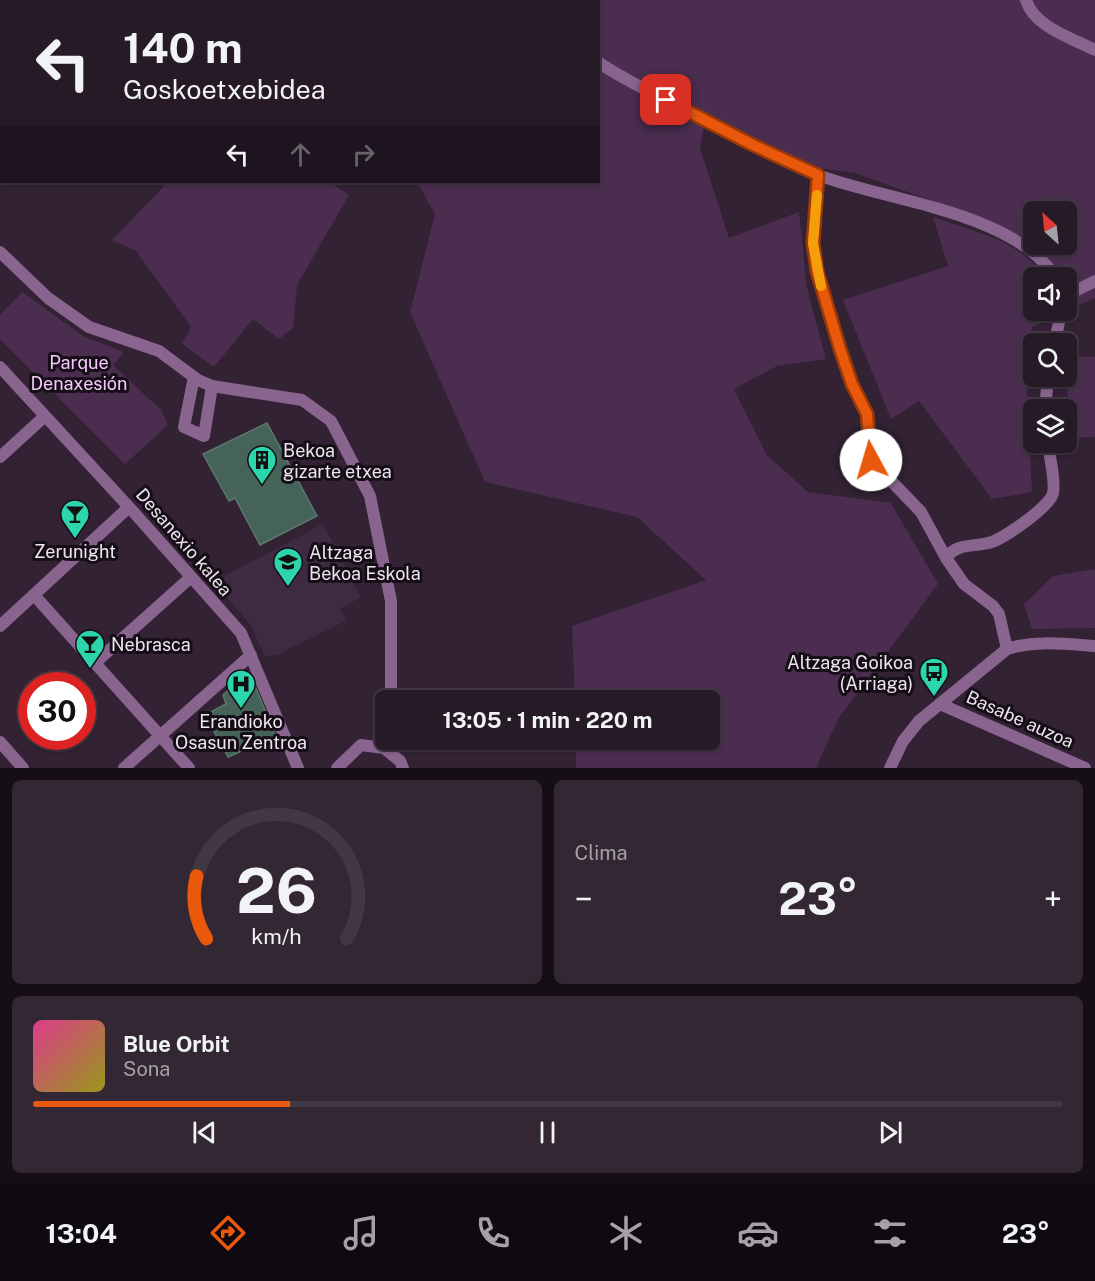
<!DOCTYPE html>
<html lang="es">
<head>
<meta charset="utf-8">
<style>
  :root { --surface:#261a27; --page:#322733; --text:#f1f3f6; --muted:#a4a1a7; --line:#423844; --accent:#ea580c }
  body { margin:0; font-family:"Public Sans",sans-serif; background:var(--page); color:var(--text); height:100vh; display:flex; flex-direction:column; font-size:22px; white-space:nowrap }
  * { box-sizing:border-box; margin:0 }
  p { font-size:20px; color:var(--muted) }
  .icon { flex:none; width:33px; height:33px; fill:none; stroke:currentColor; stroke-width:2; stroke-linecap:round; stroke-linejoin:round }
  .map { position:relative; height:768px; overflow:hidden }
  .drawer { display:flex; flex-direction:column; gap:12px; padding:12px; background:#150e15; flex:1 }
  .drawer>* { flex:none }
  .guide { position:absolute; left:0px; top:0px; width:600px; height:183px; box-shadow:0 2px 4px #0004,0 0 0 2px var(--line); background:#261a27; color:var(--text); overflow:hidden }
  .needle { width:39px; rotate:333deg }
  .fabs { position:absolute; left:1023px; top:201px; display:grid; gap:12px }
  .fabs a { display:grid; place-items:center; width:54px; height:54px; border-radius:9px; background:var(--surface); box-shadow:0 2px 4px #0004,0 0 0 2px var(--line); font-size:30px }
  .speed { position:absolute; left:18px; top:672px; display:flex; gap:12px; font-size:30px; font-weight:700; text-align:center }
  .speed>* { display:grid; place-content:center; width:78px; height:78px; border-radius:50%; background:var(--surface); box-shadow:0 2px 4px #0004,0 0 0 2px var(--line); line-height:1 }
  .speed .limit { border:9px solid #d22; background:#fff; color:#111 }
  .pin { position:absolute; display:grid; place-items:center; width:51px; height:51px; color:#fff; margin:-26px; border-radius:12px; box-shadow:0 3px 9px #0006 }
  .me { position:absolute; width:66px; margin:-33px; rotate:354deg; stroke-linejoin:round; filter:drop-shadow(0 0 4px #0008) }
  .turn { display:flex; align-items:center; gap:21px; height:126px; padding:0 24px; font-size:27px }
  .turn .icon { width:78px; height:78px; stroke-width:2.5 }
  .turn b { display:block; font-size:42px; line-height:51px }
  .lanes { display:flex; align-items:center; height:57px; padding:0 24px; background:#0003; justify-content:center; gap:30px; direction:ltr }
  .lanes .off { opacity:.35 }
  .big { font-size:45px; font-weight:700; line-height:1.1 }
  .drawer .tile { flex:1; display:flex; flex-direction:column; justify-content:center; gap:9px; min-width:0; padding:0 21px; border-radius:9px; background:var(--page) }
  .drawer .dial { align-items:center; gap:0 }
  .dial svg { height:156px; overflow:visible; fill:none; stroke:var(--line); stroke-width:7; stroke-linecap:round; text-anchor:middle }
  .dial text { fill:var(--text); stroke:none }
  .song { display:flex; align-items:center; gap:18px }
  .cover { width:72px; height:72px; border-radius:9px; background:linear-gradient(135deg,hsl(330 70% 55%),hsl(60 70% 35%)) }
  .played { height:6px; border-radius:3px; background:linear-gradient(90deg,var(--accent) 25%,var(--line) 25%) }
  .keys { display:flex; justify-content:space-around; direction:ltr }
  .heat { display:flex; justify-content:space-between; align-items:center; font-size:33px; direction:ltr }
  .drawer .tiles { flex:1; display:grid; gap:12px; grid-template-columns:1fr 1fr }
  .tile:last-child { grid-column:span 2 }
  .trip { position:absolute; left:375px; top:690px; width:345px; height:60px; border-radius:9px; background:var(--surface); box-shadow:0 2px 4px #0004,0 0 0 2px var(--line); font-weight:700; line-height:60px; text-align:center }
  .tabs { display:flex; height:96px; justify-content:space-around; align-items:center; background:#0f0a10; color:var(--muted) }
  .tabs .icon { width:42px; height:42px }
  .tabs .on { color:var(--accent) }
  .tabs b { font-size:27px; color:var(--text) }
  .map>svg:first-child { display:block }
  .built { fill:#3e2a41 }
  .green { fill:#4a2d4f; fill-rule:evenodd }
  .building { fill:#456358; stroke:#5a796e; stroke-width:1.5 }
  .lines { fill:none; stroke-linecap:round; stroke-linejoin:round }
  .minor { stroke:#89648f; stroke-width:12 }
  .route-casing { stroke:#983908; stroke-width:15 }
  .route { stroke:#ea580c; stroke-width:10 }
  .slow { stroke:#f59e0b; stroke-width:10 }
  .labels { text-anchor:middle; dominant-baseline:central; stroke-width:6; stroke-linejoin:round; paint-order:stroke }
  .park-label { font-size:18px; fill:#f6c8fc; stroke:#150e16 }
  .poi-label { font-size:18px; fill:#efe5f0; stroke:#150e16; text-anchor:start }
  .street-label { font-size:18px; fill:#efe5f0; stroke:#150e16 }
</style>
</head>
<body>
<div class="map">
<svg width="1095" height="768" viewBox="0 0 1095 768">
  <rect width="100%" height="100%" fill="#322234"/>
  <path class="built" d="M323,524L361,597L340,609L346,621L279,654L265,657L250,624L212,580L226,575Z"/>
  <path class="green" d="M269,0H528L529,1H268Z
    M549,0H1095V298L1070,310L1066,278L1062,277L1028,239L971,215L855,173L811,167L604,61L599,56L598,2ZM1034,212H1066V244H1034Z
    M599,70L704,127L700,148L729,238L799,212L807,288L826,359L777,366L734,389L767,455L808,492L891,503L938,584L838,719L816,768H576V740H710V700H575L572,626L706,580L637,517L485,482L410,312L435,214L417,182H598Z
    M168,182H329L349,195L297,285L293,328L279,339L253,319L214,367L182,344L191,327L136,251L112,240Z
    M933,217C972,231 1021,240 1044,277L1034,278V310L1054,311L1055,317L1032,327L1027,391L1032,492L992,499L919,401L891,419L843,300L948,266Z
    M22,292L83,336L124,352L113,365L161,410L168,425L125,464L0,339V315Z
    M1068,357H1095V437L1067,438Z
    M1095,569V628L1032,629L1024,604L1053,576Z"/>
  <path class="building" d="M267,423L317,516L260,545L235,498L229,501L203,454Z
    M249,672L276,736L228,757L205,715L226,704L223,695Z"/>
  <g class="lines">
    <path class="minor" d="M537,0L538,2
      M1026,0C1034,27 1072,38 1095,50
      M598,62C627,82 660,96 691,113C732,134 774,158 818,175C886,201 1015,212 1056,278
      M818,175L813,243L817,271L852,384L867,414L871,460L921,512L946,558L964,584L993,606L999,614L1007,649
      M0,252L48,298L89,327L159,351L198,380L212,386L302,400L331,421L370,496L391,601V700
      M1066,293L1077,290L1095,281
      M1054,344L1062,310
      M0,367L129,507L241,633L298,768
      M194,377L184,427L204,436L212,386
      M1045,410L1048,376
      M0,457L45,416
      M946,558C957,543 972,547 988,543C1001,541 1051,506 1053,493C1056,481 1049,456 1048,442
      M34,595L189,768
      M0,626L129,507
      M96,662L190,578
      M940,704L1085,768
      M0,742L23,768
      M384,748L400,761L403,768
      M124,768L251,655
      M337,768L361,745L384,748
      M890,768L903,741L919,721L1007,649C1034,640 1066,644 1095,646"/>
  </g>
  <g class="lines">
    <g class="route-casing">
      <path id="route" d="M666,100L753,145L818,175L813,243L817,271L840,349L852,384L867,414L871,460"/>
    </g>
    <use href="#route" class="route"/>
    <path class="slow" d="M817,195L813,243L821,286"/>
  </g>
  <defs>
    <g id="building-pin" transform="scale(1.5)"><path d="M0 17L-7.5 6A9.5 9.5 0 1 1 7.5 6Z" fill="#2cd5ab" stroke="#150e16"/><path d="M-4-6H4V6H1V3H-1V6H-4ZM-2.5-4.3h1.7v1.8h-1.7ZM.8-4.3h1.7v1.8H.8ZM-2.5-1h1.7V.8h-1.7ZM.8-1h1.7V.8H.8Z" fill="#111"/></g>
    <g id="bar-pin" transform="scale(1.5)"><path d="M0 17L-7.5 6A9.5 9.5 0 1 1 7.5 6Z" fill="#2cd5ab" stroke="#150e16"/><path d="M-6-5H6L.8 .8V4.5H3.5V6h-7V4.5H-.8V.8Z" fill="#111"/></g>
    <g id="school-pin" transform="scale(1.5)"><path d="M0 17L-7.5 6A9.5 9.5 0 1 1 7.5 6Z" fill="#2cd5ab" stroke="#150e16"/><path d="M0-5L7-2L0 1L-7-2ZM-4 1L0 2.5L4 1V4Q0 6-4 4Z" fill="#111"/></g>
    <g id="bus-pin" transform="scale(1.5)"><path d="M0 17L-7.5 6A9.5 9.5 0 1 1 7.5 6Z" fill="#2cd5ab" stroke="#150e16"/><path d="M-5-6H5V4H4V6H2V4H-2V6H-4V4H-5ZM-3.5-4V0h7V-4ZM-3.5 1.2v1.5H-2V1.2ZM2 1.2v1.5H3.5V1.2Z" fill="#111"/></g>
    <g id="hospital-pin" transform="scale(1.5)"><path d="M0 17L-7.5 6A9.5 9.5 0 1 1 7.5 6Z" fill="#2cd5ab" stroke="#150e16"/><path d="M-5-5h3v3.5h4V-5h3V5h-3V1.5h-4V5h-3Z" fill="#111"/></g>
  </defs>
  <g fill-rule="evenodd">
    <use href="#building-pin" x="262" y="460"/>
    <use href="#bar-pin" x="75" y="514"/>
    <use href="#school-pin" x="288" y="562"/>
    <use href="#bar-pin" x="90" y="644"/>
    <use href="#bus-pin" x="934" y="672"/>
    <use href="#hospital-pin" x="241" y="684"/>
  </g>
  <g class="labels">
    <g class="park-label">
      <text x="79" y="362">Parque<tspan x="79" dy="21">Denaxesión</tspan></text>
    </g>
    <g class="poi-label">
      <text x="283" y="450">Bekoa<tspan x="283" dy="21">gizarte etxea</tspan></text>
      <text x="75" y="551" text-anchor="middle">Zerunight</text>
      <text x="309" y="552">Altzaga<tspan x="309" dy="21">Bekoa Eskola</tspan></text>
      <text x="111" y="644">Nebrasca</text>
      <text x="913" y="662" text-anchor="end">Altzaga Goikoa<tspan x="913" dy="21">(Arriaga)</tspan></text>
      <text x="241" y="721" text-anchor="middle">Erandioko<tspan x="241" dy="21">Osasun Zentroa</tspan></text>
    </g>
    <g class="street-label">
      <text transform="translate(184 542) rotate(49)">Desanexio kalea</text>
      <text transform="translate(1020 719) rotate(24)">Basabe auzoa</text>
    </g>
  </g>
</svg>
<div class="fabs">
<a><svg class="needle" viewBox="-14 -14 28 28"><path d="M0-13l5 13h-10z" fill="#e53935"/><path d="M0 13l5-13h-10z" fill="#a4a1a7"/></svg></a>
<a><svg class="icon" aria-label="sound" viewBox="0 0 24 24"><path d="M4 9h4l5-4v14l-5-4H4zM17 9q2 3 0 6"/></svg></a>
<a><svg class="icon" aria-label="search" viewBox="0 0 24 24"><circle cx="10" cy="10" r="6"/><path d="M15 15l6 6"/></svg></a>
<a><svg class="icon" aria-label="layers" viewBox="0 0 24 24"><path d="M12 4l9 5-9 5-9-5zM3 14l9 5 9-5"/></svg></a>
</div>
<div class="speed"><div class="limit">30</div></div>
<div class="pin" style="left:666px;top:100px;background:#d93025"><svg class="icon" aria-label="arrive" viewBox="0 0 24 24"><path d="M6 21V4h12l-3 4 3 4H6"/></svg></div>
<svg class="me" style="left:871px;top:460px" viewBox="-20 -20 40 40"><circle r="19" fill="#fff"/><path d="M0-13L10 11 0 6-10 11z" fill="#ea580c"/></svg>
<div class="trip">13:05 · 1 min · 220 m</div>
<div class="guide">
<div class="turn"><svg class="icon" aria-label="left" viewBox="0 0 24 24"><path d="M17 20v-9H6M10 6l-5 5 5 5"/></svg><div><b>140 m</b>Goskoetxebidea</div></div>
<div class="lanes"><svg class="icon" aria-label="left" viewBox="0 0 24 24"><path d="M17 20v-9H6M10 6l-5 5 5 5"/></svg><svg class="icon off" aria-label="ahead" viewBox="0 0 24 24"><path d="M12 20V5M6 11l6-6 6 6"/></svg><svg class="icon off" aria-label="right" viewBox="0 0 24 24"><path d="M7 20v-9h11M14 6l5 5-5 5"/></svg></div>
</div>
</div>
<section class="drawer">
<div class="tiles">
<div class="tile dial"><svg viewBox="0 0 100 80">
<path d="M14 69A42 42 0 1 1 86 69"/>
<path d="M14 69A42 42 0 0 1 9 37" stroke="#ea580c"/>
<text x="50" y="56" font-size="32" font-weight="700">26</text>
<text x="50" y="72" font-size="11">km/h</text>
</svg></div>
<div class="tile"><p>Clima</p>
<div class="heat"><a>−</a><b class="big">23°</b><a>+</a></div>
</div>
<div class="tile">
<div class="song"><i class="cover"></i><div><b>Blue Orbit</b><p>Sona</p></div></div>
<div class="played"></div>
<div class="keys"><svg class="icon" aria-label="previous" viewBox="0 0 24 24"><path d="M18 5L8 12l10 7zM5 5v14"/></svg><svg class="icon" aria-label="pause" viewBox="0 0 24 24"><path d="M8 5v14M16 5v14"/></svg><svg class="icon" aria-label="next" viewBox="0 0 24 24"><path d="M6 5l10 7-10 7zM19 5v14"/></svg></div>
</div>
</div>
</section>
<nav class="tabs">
<b>13:04</b>
<svg class="icon on" aria-label="directions" viewBox="0 0 24 24"><path d="M12 3l9 9-9 9-9-9zM9 14v-3h6M13 9l2 2-2 2"/></svg>
<svg class="icon" aria-label="music" viewBox="0 0 24 24"><path d="M9 18V5l10-2v13"/><circle cx="6" cy="18" r="3"/><circle cx="16" cy="16" r="3"/></svg>
<svg class="icon" aria-label="phone" viewBox="0 0 24 24"><path d="M5 4h4l2 5-3 2q2 4 5 5l2-3 5 2v4C11 20 4 13 5 4z"/></svg>
<svg class="icon" aria-label="climate" viewBox="0 0 24 24"><path d="M12 3v18M4 7l16 10M4 17L20 7"/></svg>
<svg class="icon" aria-label="car" viewBox="0 0 24 24"><path d="M5 17H2v-5l4-1 3-4h7l3 4 3 1v5h-3M9 17h6M6 11h13"/><circle cx="7" cy="17" r="2"/><circle cx="17" cy="17" r="2"/></svg>
<svg class="icon" aria-label="filters" viewBox="0 0 24 24"><path d="M4 7h16M4 17h16"/><circle cx="9" cy="7" r="2"/><circle cx="15" cy="17" r="2"/></svg>
<b>23°</b>
</nav>
</body>
</html>
